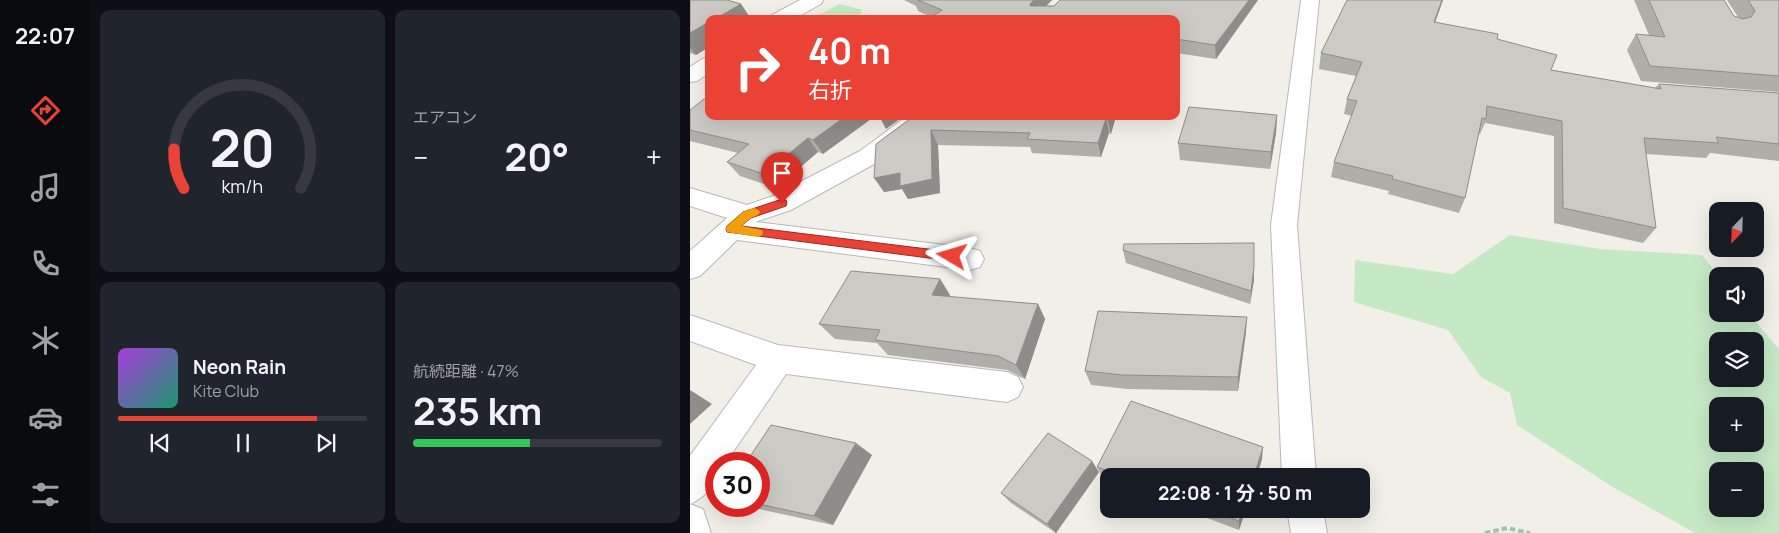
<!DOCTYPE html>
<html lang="ja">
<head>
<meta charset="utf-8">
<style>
  :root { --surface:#171b24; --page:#20242c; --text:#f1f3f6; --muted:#9ea1a6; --line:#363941; --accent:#ea4335 }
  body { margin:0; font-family:Manrope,"Noto Sans JP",sans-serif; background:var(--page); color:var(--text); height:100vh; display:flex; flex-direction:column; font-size:19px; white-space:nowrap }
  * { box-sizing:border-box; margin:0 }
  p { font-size:16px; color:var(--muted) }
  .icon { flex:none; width:28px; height:28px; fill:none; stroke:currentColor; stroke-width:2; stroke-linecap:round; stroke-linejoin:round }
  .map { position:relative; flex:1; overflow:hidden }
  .panel { display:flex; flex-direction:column; gap:10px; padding:10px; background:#0d0f14; width:600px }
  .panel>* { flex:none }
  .top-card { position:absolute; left:15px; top:15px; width:475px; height:105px; border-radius:10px; box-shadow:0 5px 20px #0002; background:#ea4335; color:#fff; overflow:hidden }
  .needle { width:32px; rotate:203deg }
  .tools { position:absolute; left:1019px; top:202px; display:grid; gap:10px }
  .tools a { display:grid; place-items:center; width:55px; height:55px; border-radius:10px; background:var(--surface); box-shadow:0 5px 20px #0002; font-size:25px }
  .speed { position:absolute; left:15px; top:452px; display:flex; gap:10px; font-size:25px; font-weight:700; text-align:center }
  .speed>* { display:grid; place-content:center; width:65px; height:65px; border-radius:50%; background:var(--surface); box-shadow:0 5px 20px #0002; line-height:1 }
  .speed .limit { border:8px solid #d22; background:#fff; color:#111 }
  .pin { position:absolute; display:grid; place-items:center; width:42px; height:42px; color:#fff; margin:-51px -21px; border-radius:50% 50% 50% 0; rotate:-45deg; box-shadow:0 0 5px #0007 }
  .pin .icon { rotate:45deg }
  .me { position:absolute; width:55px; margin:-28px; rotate:277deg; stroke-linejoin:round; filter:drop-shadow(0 0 4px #0008) }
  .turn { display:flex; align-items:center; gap:18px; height:105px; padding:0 20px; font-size:22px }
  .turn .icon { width:65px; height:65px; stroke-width:2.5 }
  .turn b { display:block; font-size:35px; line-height:42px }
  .big { font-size:38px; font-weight:700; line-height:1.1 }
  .panel .tile { flex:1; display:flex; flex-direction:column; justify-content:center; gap:8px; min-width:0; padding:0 18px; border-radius:10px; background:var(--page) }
  .panel .dial { align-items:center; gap:0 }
  .dial svg { height:130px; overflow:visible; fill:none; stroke:var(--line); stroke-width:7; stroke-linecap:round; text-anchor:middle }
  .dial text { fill:var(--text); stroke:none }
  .song { display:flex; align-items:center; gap:15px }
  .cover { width:60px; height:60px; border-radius:8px; background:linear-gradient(135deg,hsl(280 70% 55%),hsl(160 70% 35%)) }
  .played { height:5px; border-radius:2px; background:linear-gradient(90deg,var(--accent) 80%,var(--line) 80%) }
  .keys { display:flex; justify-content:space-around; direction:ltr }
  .heat { display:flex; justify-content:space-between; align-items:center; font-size:28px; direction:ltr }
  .charge { height:8px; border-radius:4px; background:linear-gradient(90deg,#34c759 47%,var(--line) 0) }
  .panel .tiles { flex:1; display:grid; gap:10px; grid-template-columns:repeat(2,1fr) }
  .trip { position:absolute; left:410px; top:468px; width:270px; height:50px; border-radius:10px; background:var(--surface); box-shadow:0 5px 20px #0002; font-weight:700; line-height:50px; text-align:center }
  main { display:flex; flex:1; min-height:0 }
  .tabs { display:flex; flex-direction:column; width:90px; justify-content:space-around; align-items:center; background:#090b0e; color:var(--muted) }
  .tabs .icon { width:35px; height:35px }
  .tabs .on { color:var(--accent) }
  .tabs b { font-size:22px; color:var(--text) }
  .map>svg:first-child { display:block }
  .green { fill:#c5e8c5; fill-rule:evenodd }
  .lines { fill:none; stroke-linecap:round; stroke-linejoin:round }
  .street-casing { stroke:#b5b8bc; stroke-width:2 }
  .path { stroke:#9cc7a9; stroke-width:4; stroke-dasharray:5.5 3; stroke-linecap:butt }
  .street { fill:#fff; fill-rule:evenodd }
  .wall { fill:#afaea9 }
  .shaded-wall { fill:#8f8d8a }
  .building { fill:#cccac5; stroke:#8f8d8a }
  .route { fill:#ea4335; stroke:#982c22 }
  .slow { fill:#f59e0b }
</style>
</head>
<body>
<main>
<nav class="tabs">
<b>22:07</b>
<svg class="icon on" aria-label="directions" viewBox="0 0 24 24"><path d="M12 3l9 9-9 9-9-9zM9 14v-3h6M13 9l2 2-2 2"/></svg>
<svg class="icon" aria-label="music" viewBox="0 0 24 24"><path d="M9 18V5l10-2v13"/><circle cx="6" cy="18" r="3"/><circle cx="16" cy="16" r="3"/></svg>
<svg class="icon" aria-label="phone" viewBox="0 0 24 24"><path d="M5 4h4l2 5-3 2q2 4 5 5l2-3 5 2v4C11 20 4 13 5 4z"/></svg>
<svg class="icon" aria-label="climate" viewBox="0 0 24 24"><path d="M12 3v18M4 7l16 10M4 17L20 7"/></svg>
<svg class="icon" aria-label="car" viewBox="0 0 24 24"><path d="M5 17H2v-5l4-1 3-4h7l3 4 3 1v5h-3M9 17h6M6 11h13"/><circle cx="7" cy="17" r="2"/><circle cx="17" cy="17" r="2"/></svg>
<svg class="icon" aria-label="filters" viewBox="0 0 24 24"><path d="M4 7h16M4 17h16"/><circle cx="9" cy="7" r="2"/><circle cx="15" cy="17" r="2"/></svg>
</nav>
<section class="panel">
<div class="tiles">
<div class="tile dial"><svg viewBox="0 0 100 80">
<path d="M14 69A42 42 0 1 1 86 69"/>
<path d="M14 69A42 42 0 0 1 8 45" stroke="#ea4335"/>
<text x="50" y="56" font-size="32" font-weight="700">20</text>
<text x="50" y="72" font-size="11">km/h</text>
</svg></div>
<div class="tile"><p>エアコン</p>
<div class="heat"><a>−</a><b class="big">20°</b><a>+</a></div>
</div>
<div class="tile">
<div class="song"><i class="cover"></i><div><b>Neon Rain</b><p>Kite Club</p></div></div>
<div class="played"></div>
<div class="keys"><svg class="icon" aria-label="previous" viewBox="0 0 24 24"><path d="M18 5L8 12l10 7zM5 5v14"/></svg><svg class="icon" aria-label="pause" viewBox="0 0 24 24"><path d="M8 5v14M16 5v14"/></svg><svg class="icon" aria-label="next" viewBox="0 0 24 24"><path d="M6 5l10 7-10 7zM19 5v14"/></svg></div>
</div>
<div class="tile"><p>航続距離 · 47%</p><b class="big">235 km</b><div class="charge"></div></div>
</div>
</section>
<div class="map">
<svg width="1089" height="533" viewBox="0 0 1089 533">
  <rect width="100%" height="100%" fill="#f1efe8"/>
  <path class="green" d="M150,4L172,10L170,19H120Z
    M820,235L910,249L1012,255L1029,276H1028V314H1059L1089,349V533H1005L921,486L827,425L820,393L791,377L758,330L664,302L665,260L763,274ZM1028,341H1065V379H1028ZM1028,406H1065V444H1028ZM1028,471H1065V509H1028Z"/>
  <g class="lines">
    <g class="street-casing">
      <path id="street" d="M110,0H133L131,4L104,19H80L82,15Z
        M611,0H629L607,225L626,476H592L581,225Z
        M19,57V73L7,81L0,82V67L12,59Z
        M217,116H243L240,121L186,163L101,210L65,222L280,248L290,251L294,259L290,267L280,270L47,240L10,276L0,279V251L37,218L0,206V188L57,205L83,196L170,151Z
        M0,315L88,345L317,372L328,377L333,387L328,397L317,402L96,374L35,464H26C26,483 18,496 0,504V456L66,365L0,341Z
        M0,504L13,509L21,533H0Z
        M597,509H633L637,533H601Z"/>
    </g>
    <path class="path" d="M795,533L817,528L840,533"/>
    <use href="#street" class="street"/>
  </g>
  <path class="wall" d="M0,0L51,4L61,19H19V47L6,55L0,53Z
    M214,0H362L356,6L568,0L526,59L486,53V19L241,17L228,11L226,6Z
    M753,0L745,22L807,39L861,70L965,88L969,84L1089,93V161L1020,153L1016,158L956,154L966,228L953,243L864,223V136L795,123L790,134H788L775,198L769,213L698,194L699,191L641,177L644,162L662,116L654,114L657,99L666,76L629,69L631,53Z
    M944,0H1034L1044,16L1048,17L1037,0H1089V92L951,81L937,50L946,34L959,35Z
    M0,110L97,118L100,116H185L133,154L128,152L86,188L50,176L37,162L48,153L0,141Z
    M587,115L586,133L580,169L490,160L488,143Z
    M224,116H426L421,134L419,133L411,157L342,153L340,147L248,145L250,193L218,199L212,189L194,192Z
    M433,250L564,267V280L560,304L436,263Z
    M250,279L260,295V297L348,304L355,319L335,379L317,370L198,355L187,343L145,339L129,324Z
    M556,332L548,391L438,389L401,385L395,371Z
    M182,455L143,525L55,506H69V464Z
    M572,459L567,476H419V480L413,478L407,467Z
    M409,472L366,533L321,503L311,493Z
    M493,509H556L549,530Z"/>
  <path class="shaded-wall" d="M344,0H362L344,18L340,6V4Z
    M559,0H568L526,59L525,45Z
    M752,0H753L740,37L744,22Z
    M51,4L61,19H25Z
    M19,22V47L6,55L0,48V33Z
    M587,115L586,133L580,169L581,152Z
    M156,116H185L133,154L123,140Z
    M189,116H214L196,129Z
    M419,116H426L421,134L418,120Z
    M416,119L419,133L411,157L408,143Z
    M241,130L248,145L250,193L218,199L212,189L194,192L184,178L210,173Z
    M118,138L128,152L86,188L74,174Z
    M564,267V280L560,304L561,291Z
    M250,279L260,295L253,311L242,295Z
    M348,304L355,319L335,379L326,365Z
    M557,317L556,332L548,391V377Z
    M0,390L22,404L0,424Z
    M166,443L182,455L143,525L124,516Z
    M573,447L572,459L567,476H564Z
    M402,461L409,472L366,533L357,524Z
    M553,509H556L549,530V521Z"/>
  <path class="building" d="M0,0H37L51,4L25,19H19V22L0,33Z
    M228,0H344L340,4V6H364L370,0H559L525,45L486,39V19H238L252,10Z
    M657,0H752L744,22L808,34L807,39L867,55L861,70L971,89L969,84L1089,93V144L1026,137L1029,143L954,138L966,228L873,208L872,121L797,106L796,119L792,118L775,198L702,179L703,176L644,162L667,101L657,99L672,62L631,53Z
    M959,0H1034L1044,16L1053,19L1061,17L1065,11L1058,0H1089V76L960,66L946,34L975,37Z
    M14,99L19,100V116H90L97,118L100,116H156L123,140L118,138L74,174L37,162L59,144L0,130V110Z
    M499,107L587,115L581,152L488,143Z
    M224,116H419L418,120L416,119L408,143L337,139L340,133L241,130L242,179L210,186V173L184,178L186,144Z
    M564,243V267L561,291L433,250L434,244Z
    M161,271L250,279L242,295L348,304L326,365L308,356L185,340L190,330L129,324Z
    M408,311L557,317L548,377L433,375L395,371Z
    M441,401L573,447L564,476H431L407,467Z
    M81,425L166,443L124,516L69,504V464H55Z
    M358,433L402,461L357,524L311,493Z
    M517,509H553L549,521Z"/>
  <path class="route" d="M92,199L96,200L97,203L96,206L61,218L51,226L262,252L267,256L262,261L37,232L36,229L37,226L53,212Z"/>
  <path class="slow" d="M64,208L68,210L70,212L68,215L61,218L51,226L72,230L73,233L72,235L68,237L37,232L36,229L37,226L53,212Z"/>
</svg>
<div class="tools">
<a><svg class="needle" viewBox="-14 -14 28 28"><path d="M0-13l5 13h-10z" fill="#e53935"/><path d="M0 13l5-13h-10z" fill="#9ea1a6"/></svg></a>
<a><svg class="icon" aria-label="sound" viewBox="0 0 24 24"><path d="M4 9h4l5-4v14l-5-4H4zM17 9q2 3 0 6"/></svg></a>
<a><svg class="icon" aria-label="layers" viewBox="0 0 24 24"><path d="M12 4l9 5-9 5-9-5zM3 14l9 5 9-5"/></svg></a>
<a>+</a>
<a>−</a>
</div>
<div class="speed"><div class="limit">30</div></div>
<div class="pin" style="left:92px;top:203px;background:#d93025"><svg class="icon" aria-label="arrive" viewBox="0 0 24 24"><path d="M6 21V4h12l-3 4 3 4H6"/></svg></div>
<svg class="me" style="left:262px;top:256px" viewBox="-20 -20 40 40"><path d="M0-17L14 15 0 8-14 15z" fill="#ea4335" stroke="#fff" stroke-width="4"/></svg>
<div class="trip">22:08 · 1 分 · 50 m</div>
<div class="top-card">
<div class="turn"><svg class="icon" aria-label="right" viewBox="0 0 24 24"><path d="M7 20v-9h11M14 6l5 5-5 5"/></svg><div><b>40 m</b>右折</div></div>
</div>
</div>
</main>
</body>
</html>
